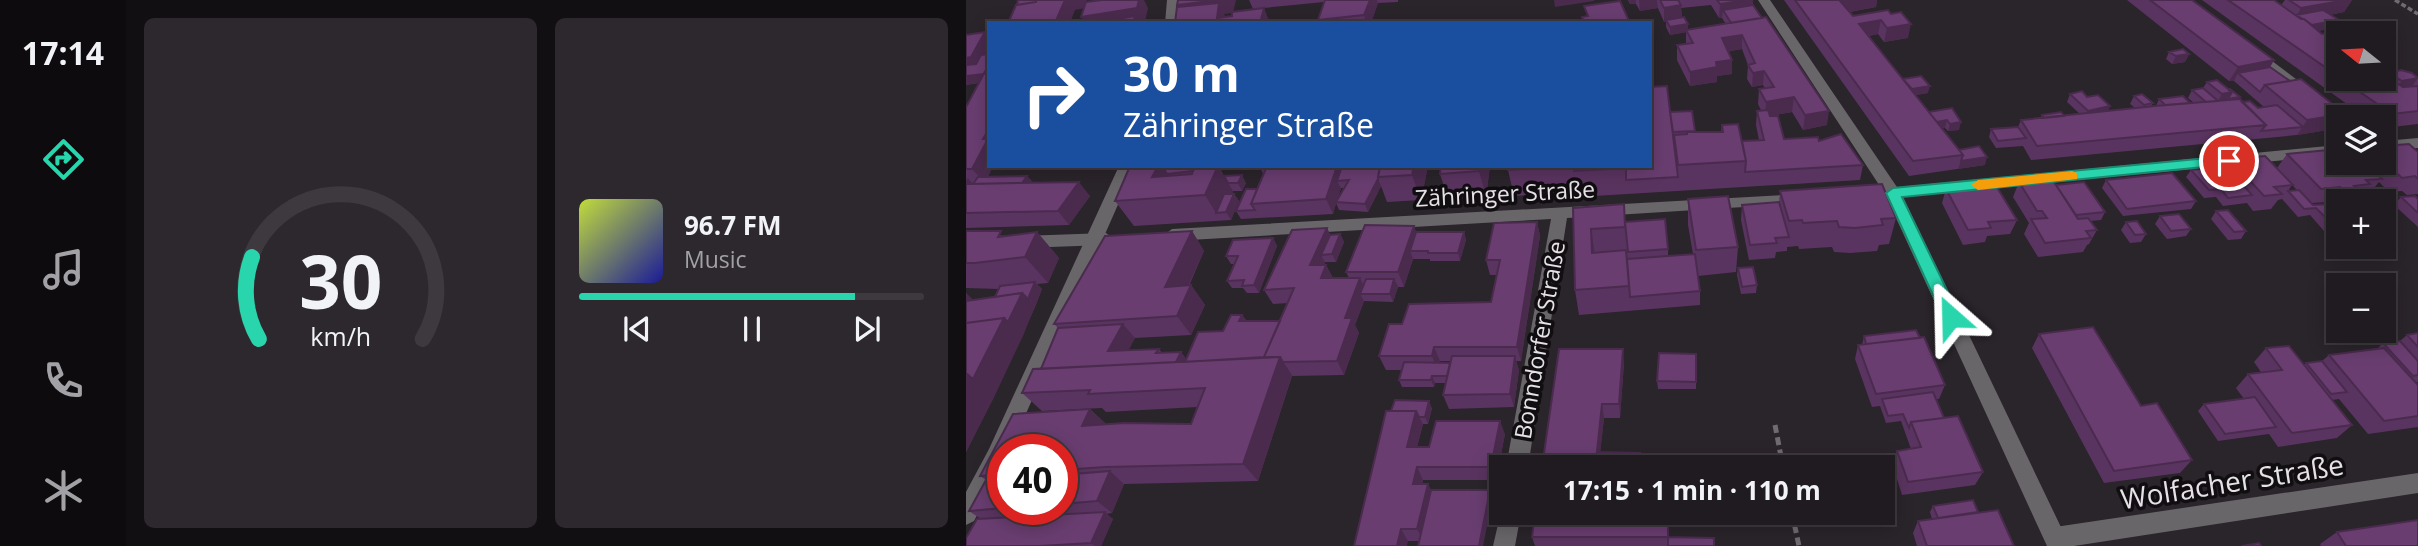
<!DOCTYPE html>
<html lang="en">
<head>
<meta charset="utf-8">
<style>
  :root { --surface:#201b20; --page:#2d282d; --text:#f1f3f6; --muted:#a2a1a5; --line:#3d393e; --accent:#29d5ad }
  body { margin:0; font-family:"Open Sans",sans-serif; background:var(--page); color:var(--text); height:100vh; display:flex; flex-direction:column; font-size:26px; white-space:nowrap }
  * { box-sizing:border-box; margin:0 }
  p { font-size:23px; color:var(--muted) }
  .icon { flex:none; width:38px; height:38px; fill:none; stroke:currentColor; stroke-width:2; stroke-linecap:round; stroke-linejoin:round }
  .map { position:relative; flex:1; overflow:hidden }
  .sheet { display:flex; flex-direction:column; gap:18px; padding:18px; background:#120f12; width:840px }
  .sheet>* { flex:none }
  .hud { position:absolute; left:21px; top:21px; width:665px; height:147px; border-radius:0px; box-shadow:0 4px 18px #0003,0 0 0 2px var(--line); background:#1a4fa0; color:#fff; overflow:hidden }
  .needle { width:46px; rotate:288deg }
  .buttons { position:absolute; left:1360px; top:21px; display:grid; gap:14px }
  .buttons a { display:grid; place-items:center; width:70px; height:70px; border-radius:0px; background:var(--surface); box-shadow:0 4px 18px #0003,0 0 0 2px var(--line); font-size:35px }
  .speed { position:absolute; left:21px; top:434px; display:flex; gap:14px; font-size:35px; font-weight:700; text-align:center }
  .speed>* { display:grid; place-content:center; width:91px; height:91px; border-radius:50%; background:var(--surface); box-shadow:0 4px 18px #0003,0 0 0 2px var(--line); line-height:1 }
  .speed .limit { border:10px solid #d22; background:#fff; color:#111 }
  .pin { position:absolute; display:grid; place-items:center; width:60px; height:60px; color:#fff; margin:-30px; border:4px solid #fff; border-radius:50%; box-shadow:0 2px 7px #0007 }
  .me { position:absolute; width:77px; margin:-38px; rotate:335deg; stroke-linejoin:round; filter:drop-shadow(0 0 5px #0008) }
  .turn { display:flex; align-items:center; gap:24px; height:147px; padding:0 21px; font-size:32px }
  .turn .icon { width:91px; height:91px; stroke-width:2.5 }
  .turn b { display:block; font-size:49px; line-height:60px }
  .sheet .widget { flex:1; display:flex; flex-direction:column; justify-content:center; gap:10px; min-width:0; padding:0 24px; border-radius:10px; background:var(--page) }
  .sheet .dial { align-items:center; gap:0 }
  .dial svg { height:182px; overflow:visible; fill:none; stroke:var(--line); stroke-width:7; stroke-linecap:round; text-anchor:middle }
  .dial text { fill:var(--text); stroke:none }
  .song { display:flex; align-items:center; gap:21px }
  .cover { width:84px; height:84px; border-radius:10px; background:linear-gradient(135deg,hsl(70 70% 55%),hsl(240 70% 35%)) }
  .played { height:7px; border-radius:4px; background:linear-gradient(90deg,var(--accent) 80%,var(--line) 80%) }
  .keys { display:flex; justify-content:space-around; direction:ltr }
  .sheet .tiles { flex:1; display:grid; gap:18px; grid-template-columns:repeat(2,1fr) }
  .trip { position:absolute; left:523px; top:455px; width:406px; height:70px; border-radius:0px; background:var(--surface); box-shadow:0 4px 18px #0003,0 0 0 2px var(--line); font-weight:700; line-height:70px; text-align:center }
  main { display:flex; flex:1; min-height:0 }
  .tab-bar { display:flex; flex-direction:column; width:126px; justify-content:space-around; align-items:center; background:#0d0b0d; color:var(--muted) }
  .tab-bar .icon { width:49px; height:49px }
  .tab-bar .current { color:var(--accent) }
  .tab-bar b { font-size:32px; color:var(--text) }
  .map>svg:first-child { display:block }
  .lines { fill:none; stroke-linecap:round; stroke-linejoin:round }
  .path-far1 { stroke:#706b71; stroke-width:3.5; stroke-dasharray:5 2.5; stroke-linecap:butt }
  .path { stroke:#706b71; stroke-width:5; stroke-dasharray:8 4.5; stroke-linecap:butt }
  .minor { fill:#69666a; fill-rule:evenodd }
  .tertiary { fill:#69666a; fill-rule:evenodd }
  .wall { fill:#5a3460; fill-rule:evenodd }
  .shaded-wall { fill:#4a2b4e }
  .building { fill:#693d70; stroke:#4a2b4e; stroke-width:2 }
  .route { fill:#29d5ad; stroke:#1b8a70; stroke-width:2 }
  .slow { fill:#f59e0b }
  .labels { text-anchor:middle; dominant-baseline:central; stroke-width:7; stroke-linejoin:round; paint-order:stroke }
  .street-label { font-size:23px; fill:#e5e1e6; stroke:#110e11 }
  .near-street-label { font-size:28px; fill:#e5e1e6; stroke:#110e11 }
</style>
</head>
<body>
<main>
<nav class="tab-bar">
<b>17:14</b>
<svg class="icon current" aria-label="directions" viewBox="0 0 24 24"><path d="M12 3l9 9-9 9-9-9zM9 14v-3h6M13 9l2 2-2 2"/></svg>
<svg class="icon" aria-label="music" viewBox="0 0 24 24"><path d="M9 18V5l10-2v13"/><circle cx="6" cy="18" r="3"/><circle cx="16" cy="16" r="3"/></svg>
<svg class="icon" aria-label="phone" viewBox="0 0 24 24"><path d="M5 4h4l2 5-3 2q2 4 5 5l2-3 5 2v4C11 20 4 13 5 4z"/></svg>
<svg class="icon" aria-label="climate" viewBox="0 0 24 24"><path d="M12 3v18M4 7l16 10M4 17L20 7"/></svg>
</nav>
<section class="sheet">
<div class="tiles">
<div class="widget dial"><svg viewBox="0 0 100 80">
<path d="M14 69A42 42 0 1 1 86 69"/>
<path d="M14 69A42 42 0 0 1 11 33" stroke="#29d5ad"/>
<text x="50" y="56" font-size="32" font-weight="700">30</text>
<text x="50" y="72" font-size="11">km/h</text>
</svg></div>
<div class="widget">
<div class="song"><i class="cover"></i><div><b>96.7 FM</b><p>Music</p></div></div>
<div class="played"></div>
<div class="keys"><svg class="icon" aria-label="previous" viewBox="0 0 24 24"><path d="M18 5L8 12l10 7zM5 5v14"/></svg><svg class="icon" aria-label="pause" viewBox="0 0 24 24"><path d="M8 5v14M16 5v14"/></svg><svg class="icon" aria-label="next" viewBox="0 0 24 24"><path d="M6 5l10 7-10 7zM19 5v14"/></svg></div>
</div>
</div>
</section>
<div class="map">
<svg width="1452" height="546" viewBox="0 0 1452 546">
  <rect width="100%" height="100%" fill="#2a242b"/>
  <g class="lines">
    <path class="path-far1" d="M1429,0L1452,14"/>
    <path class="path" d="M809,425L817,467
      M826,513L833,546"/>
    <path class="minor" d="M1288,50L1293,51L1380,117L1368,120L1283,57V51Z
      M1452,138V148L1418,151V141Z
      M1372,145V155L912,199L904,194L912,189Z
      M835,194L841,195L843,199L841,203L601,218L562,467H540L585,219L206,241L198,235L206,229Z
      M140,233L148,239L140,245L56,248L48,242L56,236Z
      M1452,473V493L1108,546H1082L1078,538L1081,530L1089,527Z
      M536,507V513H555L549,546H527Z"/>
    <path class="tertiary" d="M201,0H213L211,23H199Z
      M792,0H804L935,193L1104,546H1081L919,194Z
      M153,166H169L44,450H37V465L8,521L0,525V492L23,449Z"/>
  </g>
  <path class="wall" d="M283,0H432V2L412,3L405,23H353L352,20L358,2L287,9Z
    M662,0H787V5L861,125L837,130L826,112L804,116L818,139L853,141L897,165L894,180L612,197L611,192L548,196L542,170L686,147L684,125V87L704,112L726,111L729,132H755L756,125L776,141L793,140L790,125L791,111L795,110L792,104L793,89L799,88L797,85L786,87L781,79L782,65L776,49L762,51L766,60V74L751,76V82L724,86L711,60V45L720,44V32L704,35L700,27V22H698L692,8L674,11L670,4H664ZM745,5L753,18H756L760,24L722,30V24L716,17L715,8Z
    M818,0H911L910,7L884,12L887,16L922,10L942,38L918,42L912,34L903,36L937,79L962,93L950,95L963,112L986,108L993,130L982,131L979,128H976L993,150L1019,165L943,176Z
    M1161,0H1226L1308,60L1304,67L1324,81L1379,114L1376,117H1372L1368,129L1331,135L1290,139L1065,160L1057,146L1030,148L1023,137L1025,129L1052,127L1055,120L1075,118L1076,115L1098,116L1114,114L1101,102L1104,94L1121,97L1144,106L1142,111L1169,108L1164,104L1168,96L1187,103L1185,106H1190L1193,99L1228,103L1222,98L1226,90L1237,88L1241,82L1276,102L1292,108L1298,107L1268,81H1263Z
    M1236,0H1308L1315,5L1319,0H1386L1378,12L1364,15L1368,28L1352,31L1356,34L1367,37L1372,36V79H1418L1422,73L1452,77V124L1418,128V117H1399Z
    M1381,27L1408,33H1377Z
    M19,32L23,37V166H45L26,168L22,177L61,176L67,183L124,196L103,225L0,228V107L13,83L0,85V35Z
    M1203,52L1223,54L1219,62L1206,64L1200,59Z
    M1418,146L1452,152V194L1441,195L1436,191L1423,192L1413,182L1404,193L1396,194L1404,201H1372V211L1362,202L1346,203L1347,205L1372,215V229L1358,231L1344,215L1332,217L1316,199L1322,191L1316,199L1312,200L1305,209L1287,211L1281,203L1257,206L1250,197L1238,198L1220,177L1225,170L1260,166L1264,159L1311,168L1321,154L1372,163H1418ZM1326,185L1331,190L1322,191Z
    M164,166H253L258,176L280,183L276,191H267L266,194H268L273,201L265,220L168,226L149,201Z
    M294,166H374L375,169L414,168V166H462L455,200L421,202L415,186L402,212L373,210L370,203L367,214L275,219L270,211L291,189L297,174ZM375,188H378L371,201Z
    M524,166L520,197L482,199L474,174Z
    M1140,180L1230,201L1225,209L1157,216L1136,188Z
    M1053,182L1090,185L1139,212L1135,220L1124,221L1131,230L1123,244L1121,245L1117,252L1072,257L1058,234L1063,223L1047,197Z
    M980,189L1051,220L1044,234L1021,236L1019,242L997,245L976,203Z
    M814,191L930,218L923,244L913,245L911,251L884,253L868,252L866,247L833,249L832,246L821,247V251L810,252L809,258L783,260L775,220L776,205L813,202Z
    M1435,197L1452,199V227L1428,205Z
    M722,199L772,247L770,272L732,276L734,291V305L613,315L609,290L607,208L659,223L702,249V256L727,254L722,225Z
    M1250,211L1280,231L1275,239L1262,240L1245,219Z
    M1194,216L1225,229L1220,236L1201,239L1189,224Z
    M571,222L574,236L555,361H550L553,370L548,407L483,409L477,395L480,383H469L468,387H436L433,380L436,370H420L413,356L436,324L525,302L531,275H524L520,260ZM474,361H485L484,363H474Z
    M1160,222L1180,234L1175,242L1164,243L1155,230Z
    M399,225L448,226L450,232H498L500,240L494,261H464V259H447L438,287H432L427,302L398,301L389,325L393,333L378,375L326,376L292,481L158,484L146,513L140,514L147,519L135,546H0V538L11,519H15L3,511L20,480L14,476L47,414L124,409L140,424L158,423L225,424L232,407L140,412L136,408L76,411L56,393L67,369H75L92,328L88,324L139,236L226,231L238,251L223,286L225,285L239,305L225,335L169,338L162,350L193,349L196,353L215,352L220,359L232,332L257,331L265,315H276L281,321H314L322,303L307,304L298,290L326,230L361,228L364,235L374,234L378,242L370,262H359L358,265H360L367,278H383L380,272ZM37,450H96V509H37Z
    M0,231L40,236L71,232L93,258L82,283L71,284L76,289L69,307L28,397L0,452V293L7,300L28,297L33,289L0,288Z
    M307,238L311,246L293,293H281L277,288H266L261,281L268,264H265L260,256Z
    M772,268L791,285L790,293L775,294L771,275Z
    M1452,333V382H1449L1452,385V427L1402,434L1373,399L1366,400L1386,425L1371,438L1312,447L1303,434L1252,441L1232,411L1238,404L1278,399L1270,388L1282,374L1295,372L1288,362L1300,348L1338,365L1340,363L1356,361L1363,355L1412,348L1417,343L1434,341L1441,335Z
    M1073,334L1175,406L1226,460L1214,473L1138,483L1066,348Z
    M898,336L954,338L979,385L973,399H970L978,418L1017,472L1009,485L936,495L926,463L931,451L945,449L935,421L920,423L914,406L906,407L889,359L892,345H896Z
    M730,354V389H692L691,381Z
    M658,363L654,418H638L634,452L675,467H576Z
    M466,408L462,424H457L451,447H463L539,434L530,480H457L456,484L465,490H524L527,497L453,541H442L388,546L420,411Z
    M967,506L1012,512L1048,546H951L947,533L952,521L966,519L964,512Z
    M637,513L636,522L703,537L748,546H569L566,537Z
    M1371,532L1452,546H1355L1354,544Z"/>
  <path class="shaded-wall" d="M99,0H121L119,8L109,10L104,23H89Z
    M173,0H178L182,8L179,22L119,23L115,17Z
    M252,0H270L267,13L258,14L260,17L219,19L211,5Z
    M404,0H411L412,3L405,23H400L398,15Z
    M588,0H628V1L589,7Z
    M663,0H670V4H664Z
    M673,0H691L692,8L674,11Z
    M781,0H787V13L757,10L756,18H753L754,4Z
    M877,0H911L910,7L872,14L874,1Z
    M1380,0H1386L1378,12L1338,20L1331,15L1335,8Z
    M715,5L716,19L698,22V8Z
    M298,8L304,23H294Z
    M915,20L912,34L891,38L893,24Z
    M1373,20L1368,28L1341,33L1346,25Z
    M722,24V32L704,35V27Z
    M945,24L942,38L918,42L921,28Z
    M1412,29L1408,33H1390Z
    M19,32L23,37V58L0,74V58Z
    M776,35V49L756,53V38Z
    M1223,54L1219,62L1206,64L1210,56Z
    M766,60V74L751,76V82L724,86V72L750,62Z
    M1308,60L1300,74L1272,73L1268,81H1263L1272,67Z
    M798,71L797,85L786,87L787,73Z
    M23,73V81L0,85V76Z
    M1452,78L1447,85L1430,89L1436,81Z
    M964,86L962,93L944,96L946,89Z
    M1266,92L1274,97L1269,105L1247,109L1256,94Z
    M828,97L826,112L799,117L800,102Z
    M1144,106L1141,114L1118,118L1122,111Z
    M863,111L861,125L837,130L839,115Z
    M1379,114L1376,117H1372V123L1368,129L1331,135L1341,120Z
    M981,120L979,128L963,131L965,123Z
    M995,122L993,130L982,131L984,124Z
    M23,129V160L18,161L25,169L26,168L19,183L6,169L17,139Z
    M1021,157L1019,165L992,169L995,161Z
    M192,166H196L210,188L186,177Z
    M252,166L267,191L258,212L250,213L239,195Z
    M371,166H374L378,177L371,181L375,188L367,214L360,199Z
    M448,166H462L455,200L446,175Z
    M514,166H524L520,197L513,171Z
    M276,175L280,183L276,191L272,183Z
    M61,176L68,183L51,190Z
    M2,178L13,191L0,188V180Z
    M412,179L415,186L402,212L399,204Z
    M113,182L124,196L103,225L92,211Z
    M268,194L273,201L265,220L260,212Z
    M571,222L574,236L555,361L551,347Z
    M448,226L453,240L444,251L447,259L438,287L432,272Z
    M361,228L368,242L355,255L359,262L352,280L344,265Z
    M625,229L629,255L626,253Z
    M226,231L238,251L213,306L199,287Z
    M71,232L93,258L82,283L59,257Z
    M498,232L500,240L494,261L492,253Z
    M374,234L378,242L370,262L366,254Z
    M307,238L311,246L293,293L288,285Z
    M360,265L367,279L355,278Z
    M394,278L401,293L394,294L398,301L389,325L393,333L378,375L371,361L379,318Z
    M428,279L432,286L427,302L424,294Z
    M69,282L76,289L57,336L28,397L0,452V373L56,293Z
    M225,285L239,305L225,335L211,316Z
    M0,293L14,307H0Z
    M276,315L282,322L273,321Z
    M157,324L169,338L155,365L142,351Z
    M468,347L474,361L471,370L466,356Z
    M657,349L658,363L654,418L653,404Z
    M215,352L226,366L208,367Z
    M549,356L553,370L548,407L544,394Z
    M314,357L326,375L292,481L277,464Z
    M466,376L469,383L468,387L465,380Z
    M463,401L466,408L462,424L459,417Z
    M636,404L638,418L633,465L631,452Z
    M124,409L143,427L116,426Z
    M450,411L457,424L448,460L441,447Z
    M534,421L539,434L530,480L525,467Z
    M451,467L457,480L453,497L447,484Z
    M144,471L158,484L146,513L131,501Z
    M462,484L469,497L458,541L451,529Z
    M524,490L527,497L517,546H513Z
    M139,512L147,519L135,546H129L125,543Z
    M634,513H637L635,534L633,522Z
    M435,529L442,541L441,546H431Z"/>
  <path class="building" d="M52,0H70V2L51,5Z
    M70,0H99L89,23H42L50,5L70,2Z
    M136,0H173L171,8L115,17L120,2Z
    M212,0H252L211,5Z
    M359,0H404L398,15L352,20Z
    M694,0H712L715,5L698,8Z
    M751,0H781L754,4Z
    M829,0H877L874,1L887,16L922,10L925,14L935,12L945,24L921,28L915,20L893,24L997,155L947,161Z
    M1184,0H1226L1308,60L1272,67Z
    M1262,0H1308L1335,19H1338L1356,34L1360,33L1372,41V76Z
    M1323,0H1380L1335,8Z
    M654,1L664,23H618L616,17L622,16L618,6Z
    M253,3L251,18L266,16V12L298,8L294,23L320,20L319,23H209L211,7Z
    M787,5L796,18L765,23L757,10Z
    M1357,10L1373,20L1346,25L1338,19H1337L1330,15Z
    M169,16L167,23H128Z
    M718,17L722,24L704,27L700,20Z
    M800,17L863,111L839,115L828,97L800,102L793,89L808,87L798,71L787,73L782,65L789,63L776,35L756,38L766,60L750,62L751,67L724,72L711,45L727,43L720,30Z
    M1402,23L1412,29L1390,33L1381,27Z
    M19,32L5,57L0,58V35Z
    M1217,49L1223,54L1210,56L1203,52Z
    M23,54V64L18,74L0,76V65L10,64L15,55Z
    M23,64V129L17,139H22L6,169H0V107Z
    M1304,67L1324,81L1299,85L1294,92L1272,73Z
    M1418,70L1428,77L1423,78L1437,87L1452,86V111L1426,114L1375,79H1418Z
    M1435,70L1446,73L1452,78L1436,81L1423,73Z
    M955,76L964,86L946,89L937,79Z
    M1335,79L1379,114L1341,120L1299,85Z
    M1251,80L1266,92L1256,94L1241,82Z
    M701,86L712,177L660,180V166H684V147H687L684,116V87Z
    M1237,88L1252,101L1240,102L1226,90Z
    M1264,89L1274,97L1262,99L1266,92L1263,90Z
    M1116,91L1121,97L1132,95L1144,106L1122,111L1104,94Z
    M1176,94L1187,103L1178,105L1168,96Z
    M1217,96L1224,103L1199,105L1193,99Z
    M1274,99L1300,125L1071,146L1055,120L1189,106Z
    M1284,101L1292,108L1311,105L1337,127L1295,131L1300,125L1276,102Z
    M986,108L995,122L984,124L981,120L971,122L963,112Z
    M802,110L804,116H812L818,139L852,137L853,141L875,134L897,165L779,172L780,161L776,141L798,140L791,111Z
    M726,111L729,131L707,132L704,112Z
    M1095,112L1098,116L1078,118L1076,115Z
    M772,124L780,161L712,165L708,135L721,134V132H757L756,125Z
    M1052,127L1060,138L1032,141L1025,129Z
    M1443,144L1452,152V179L1449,176L1436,178L1418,161V146Z
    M1013,146L1021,157L995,161L997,155L993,150Z
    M1372,149V163H1399L1416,179L1400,180L1404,184L1388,186L1404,201H1388L1374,187L1355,189L1321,154Z
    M23,153V160L18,161Z
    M1299,156L1327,185L1308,187L1316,194L1298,196L1264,159Z
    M164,166H192L186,177L226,174L228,167L252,166L239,195L149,201Z
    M196,166H233L228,167L227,171L201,174Z
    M301,166H371L360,199L285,204Z
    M414,166H448L446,175L412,177Z
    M475,166H514L513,171L474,174Z
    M543,166H604L542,170Z
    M608,166H659V168L608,171Z
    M1260,166L1286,195L1262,198L1255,189L1243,190L1225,170Z
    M414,168L412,177V179L399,204L370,202L383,180L371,181L375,169Z
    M1206,173L1230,201L1161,209L1140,180Z
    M276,175L272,183H262L258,176Z
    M61,176L56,183L7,184L12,177Z
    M1086,179L1112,219L1122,218L1131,230L1120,231L1125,238L1079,243L1065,219L1081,218L1076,211H1071L1053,182Z
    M113,182L92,211L0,213V184Z
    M1118,182L1139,212L1110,215L1090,185Z
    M916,184L930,218L915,219L917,225L889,228L873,227L871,221L837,223L836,220L823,221L814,191Z
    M1029,184L1051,220L1022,222L1025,228L1002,230L980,189Z
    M280,189H291L285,204L289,210L270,211Z
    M1333,190L1347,205L1361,204L1372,215V222L1365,223L1350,208L1338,209L1322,191Z
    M258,194H268L260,212L250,213Z
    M762,196L772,247L730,250L722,199Z
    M1449,196L1452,199V213L1435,197Z
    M813,202L823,237L809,238L811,243L784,245L776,205Z
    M658,204L659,227L625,229L626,253L660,250L663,286L609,290L607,208Z
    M1262,210L1280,231L1268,232L1250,211Z
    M1213,214L1225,229L1205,231L1194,216Z
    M699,219L702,249L662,252L659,222Z
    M1171,221L1180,234L1169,235L1160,222Z
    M571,222L551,347H468L466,356H413L423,324H436L443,304L525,302L534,260H520L528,223Z
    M399,225L448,226L432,272H380Z
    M361,228L344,265H360L355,278H394L379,318H386L371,361L317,362L314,357H298L328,288L298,290L326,230Z
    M0,231H35L32,237L71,232L59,257L9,263H0Z
    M226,231L199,287L225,285L211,316L88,324L139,236Z
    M450,232H498L492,253H462V251H444Z
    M374,234L366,254L355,255L364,235Z
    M307,238L288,285L276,286L278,280L261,281L272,256H260L267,240Z
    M729,254L734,291L664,297L661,259Z
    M787,267L791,285L776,287L772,268Z
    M400,279H428L424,294H394Z
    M69,282L62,299L56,293L29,297L34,286Z
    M56,293L42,322L38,318L0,323V301Z
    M265,315H276L273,321H314L298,357L219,362L232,332L257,331Z
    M38,318L7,379L0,373V323Z
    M157,324L142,351L193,349L190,353L215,352L210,362L75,369L92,328Z
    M1127,327L1175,406L1191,403L1226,460L1148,471L1073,334Z
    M950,330L954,338L900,344L898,336Z
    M1452,333V347L1441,335Z
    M958,337L979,385L910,394L892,345Z
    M1434,341L1452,361V375L1447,376L1417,343Z
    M1323,346L1386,425L1326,433L1282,374L1316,370L1300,348Z
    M1418,348L1452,385V416L1418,421L1363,355Z
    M593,349H657L653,404H636L631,452L674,453L673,467H576Z
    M693,353L730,354V382L691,381Z
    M486,356H549L544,394L477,395Z
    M314,357L277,464L139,467L96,470V450H37V474L14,476L47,414L124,409L116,426L158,423L225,424L239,388L122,394L124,390L56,393L67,369Z
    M1356,361L1381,392L1365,394L1340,363Z
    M438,362L484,363L481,376H466L465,380H433Z
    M967,392L978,418L945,422L943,428L937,414L922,416L916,399Z
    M1289,397L1310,427L1259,434L1238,404Z
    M429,400L463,401L459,417H453L450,411H425Z
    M420,411H450L441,447H463L470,421H534L525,467H451L447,484H462L451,529H435L431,546H388Z
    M992,416L1017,472L942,482L931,451L955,447L945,422Z
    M144,471L131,501L96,504V475Z
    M37,479V508L3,511L20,480Z
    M465,490H524L513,546H452Z
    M1007,500L1012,512L972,518L967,506Z
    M1032,510L1048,546H961L952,521Z
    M139,512L125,543L74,546H0V538L11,519Z
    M569,513H634L633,522H702V537H566Z
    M1452,520V546H1380L1371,532Z
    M702,537L748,538V546H702Z
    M1293,543L1295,546H1276Z"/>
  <path class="route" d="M1263,156L1268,158V164L936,197L994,317L991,321H979L977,317L920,193L927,188Z"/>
  <path class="slow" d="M1106,171L1111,173V179L1012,190L1005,185L1012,180Z"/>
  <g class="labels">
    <g class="street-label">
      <text transform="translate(539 193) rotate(-3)">Zähringer Straße</text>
      <text transform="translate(573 340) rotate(-80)">Bonndorfer Straße</text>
    </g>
    <g class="near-street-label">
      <text transform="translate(1266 481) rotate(-9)">Wolfacher Straße</text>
    </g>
  </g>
</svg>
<div class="buttons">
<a><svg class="needle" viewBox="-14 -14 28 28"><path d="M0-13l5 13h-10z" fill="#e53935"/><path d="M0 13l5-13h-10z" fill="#a2a1a5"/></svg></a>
<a><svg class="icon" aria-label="layers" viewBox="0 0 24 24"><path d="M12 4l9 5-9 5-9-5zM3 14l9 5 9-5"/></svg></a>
<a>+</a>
<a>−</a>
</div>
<div class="speed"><div class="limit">40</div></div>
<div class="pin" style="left:1263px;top:161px;background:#d93025"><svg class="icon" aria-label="arrive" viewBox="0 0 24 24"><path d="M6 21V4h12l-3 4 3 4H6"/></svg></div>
<svg class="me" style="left:985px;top:317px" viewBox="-20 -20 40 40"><path d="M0-17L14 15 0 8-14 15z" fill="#29d5ad" stroke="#fff" stroke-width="4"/></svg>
<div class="trip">17:15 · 1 min · 110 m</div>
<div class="hud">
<div class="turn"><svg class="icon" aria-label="right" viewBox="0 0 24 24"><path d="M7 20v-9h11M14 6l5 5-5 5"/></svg><div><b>30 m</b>Zähringer Straße</div></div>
</div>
</div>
</main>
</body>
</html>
